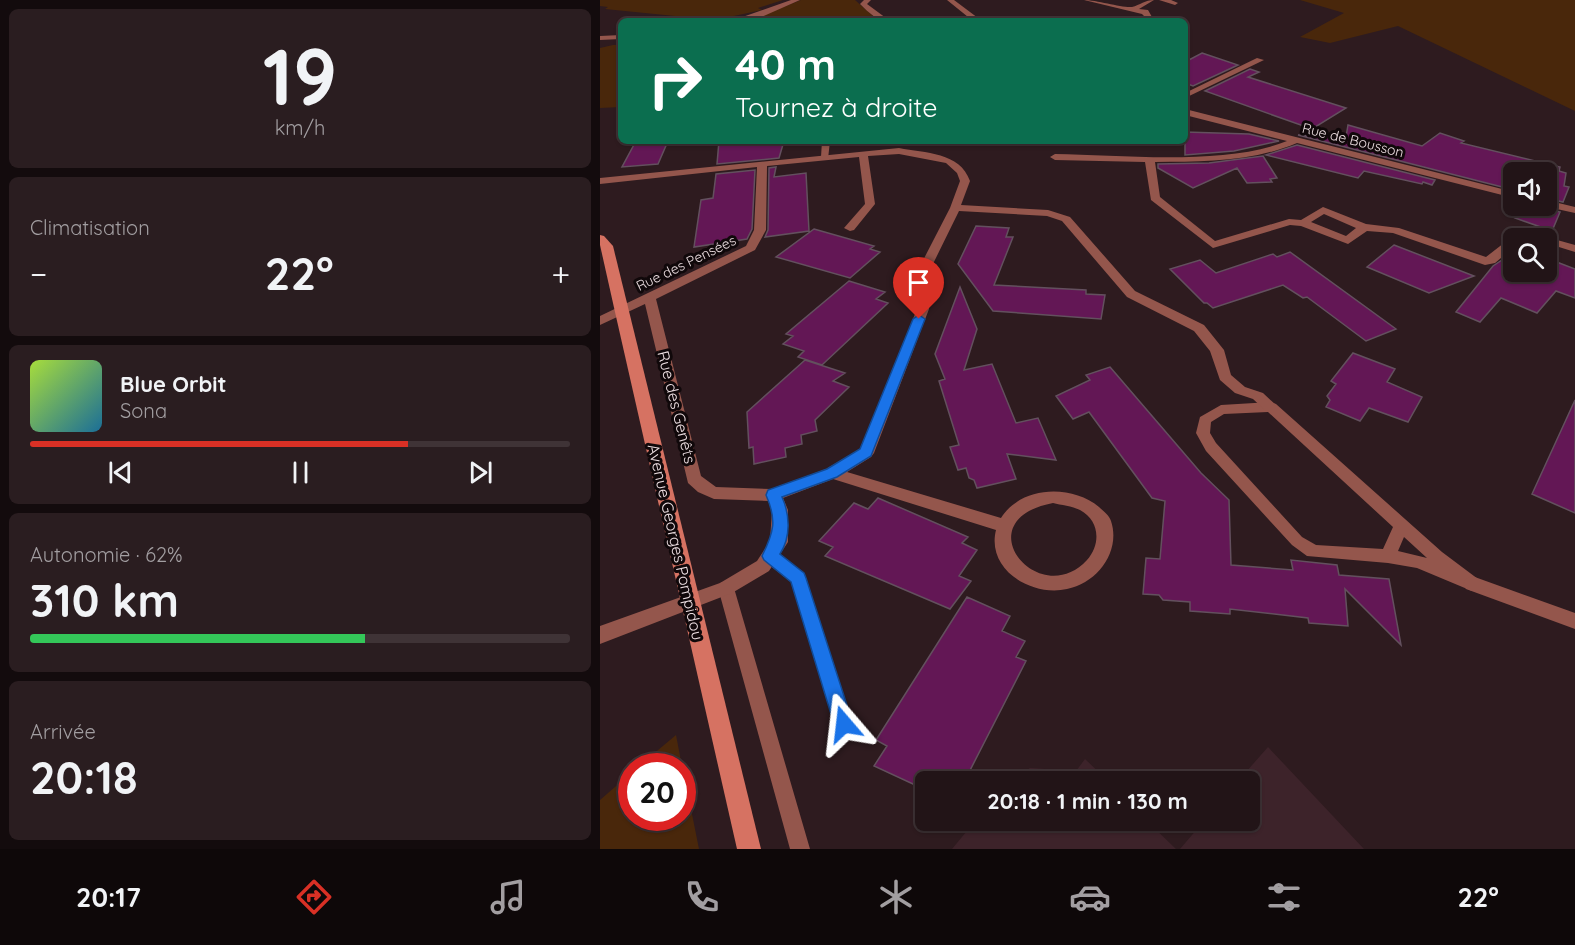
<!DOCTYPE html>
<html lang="fr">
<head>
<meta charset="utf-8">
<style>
  :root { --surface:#221417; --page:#2a1d20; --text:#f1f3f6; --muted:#a29ea1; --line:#3f3336; --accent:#d93025 }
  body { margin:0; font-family:Quicksand,sans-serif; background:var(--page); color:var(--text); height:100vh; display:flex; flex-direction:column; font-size:22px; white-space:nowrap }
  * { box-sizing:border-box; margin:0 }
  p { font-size:20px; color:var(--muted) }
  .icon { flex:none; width:33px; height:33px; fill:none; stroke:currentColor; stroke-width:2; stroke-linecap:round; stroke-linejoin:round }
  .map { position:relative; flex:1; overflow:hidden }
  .side { display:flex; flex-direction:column; gap:9px; padding:9px; background:#130b0d; width:600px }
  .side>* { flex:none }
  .hud { position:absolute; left:18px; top:18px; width:570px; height:126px; border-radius:9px; box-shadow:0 2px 4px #0004,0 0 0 2px var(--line); background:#0b6e4f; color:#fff; overflow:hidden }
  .buttons { position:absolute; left:903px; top:162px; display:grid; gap:12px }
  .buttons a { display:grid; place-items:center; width:54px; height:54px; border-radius:9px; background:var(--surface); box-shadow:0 2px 4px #0004,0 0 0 2px var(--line); font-size:30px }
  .speed { position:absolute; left:18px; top:753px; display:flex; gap:12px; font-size:30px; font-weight:700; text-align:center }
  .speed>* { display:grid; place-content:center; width:78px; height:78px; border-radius:50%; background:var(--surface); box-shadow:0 2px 4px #0004,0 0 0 2px var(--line); line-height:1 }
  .speed .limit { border:9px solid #d22; background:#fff; color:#111 }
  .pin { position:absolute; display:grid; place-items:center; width:51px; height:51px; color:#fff; margin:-62px -26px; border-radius:50% 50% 50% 0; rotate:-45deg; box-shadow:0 0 6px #0007 }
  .pin .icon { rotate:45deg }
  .me { position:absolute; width:66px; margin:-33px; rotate:343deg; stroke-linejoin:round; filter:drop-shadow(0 0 4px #0008) }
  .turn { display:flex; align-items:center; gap:21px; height:126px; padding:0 18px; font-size:27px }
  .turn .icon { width:78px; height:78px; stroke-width:2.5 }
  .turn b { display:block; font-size:42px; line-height:51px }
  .big { font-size:45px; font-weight:700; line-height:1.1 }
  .side .tile { flex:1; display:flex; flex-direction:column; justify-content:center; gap:9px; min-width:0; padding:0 21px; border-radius:9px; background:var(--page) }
  .side .dial { align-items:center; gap:0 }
  .dial b { font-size:78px; line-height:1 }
  .song { display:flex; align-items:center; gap:18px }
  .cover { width:72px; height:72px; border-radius:9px; background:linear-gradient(135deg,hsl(80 70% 55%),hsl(200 70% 35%)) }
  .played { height:6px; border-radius:3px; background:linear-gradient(90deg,var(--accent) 70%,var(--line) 70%) }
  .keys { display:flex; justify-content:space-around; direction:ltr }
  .heat { display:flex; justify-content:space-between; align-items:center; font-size:33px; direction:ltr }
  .charge { height:9px; border-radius:4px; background:linear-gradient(90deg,#34c759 62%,var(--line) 0) }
  .trip { position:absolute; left:315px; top:771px; width:345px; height:60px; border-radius:9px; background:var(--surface); box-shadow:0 2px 4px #0004,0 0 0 2px var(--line); font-weight:700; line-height:60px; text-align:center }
  .tab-bar { display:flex; height:96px; justify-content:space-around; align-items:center; background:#0e0809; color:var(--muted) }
  .tab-bar .icon { width:42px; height:42px }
  .tab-bar .active { color:var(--accent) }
  .tab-bar b { font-size:27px; color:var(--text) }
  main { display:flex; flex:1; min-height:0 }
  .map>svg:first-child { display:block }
  .built { fill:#3d232a }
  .green { fill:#49270b }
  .building { fill:#631755; stroke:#63505e; stroke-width:1.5 }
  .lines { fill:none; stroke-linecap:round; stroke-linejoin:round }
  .lane { fill:#94564c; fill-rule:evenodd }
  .street { fill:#94564c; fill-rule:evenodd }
  .secondary { fill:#d67262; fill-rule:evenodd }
  .route { fill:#1a73e8; stroke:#114b97; stroke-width:1.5 }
  .labels { text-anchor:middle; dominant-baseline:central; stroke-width:6; stroke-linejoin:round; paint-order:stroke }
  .far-street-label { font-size:14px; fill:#eddfe2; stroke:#10080a }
  .street-label { font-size:16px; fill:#eddfe2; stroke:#10080a }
</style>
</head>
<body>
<main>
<section class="side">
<div class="tile dial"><b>19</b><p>km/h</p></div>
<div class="tile"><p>Climatisation</p>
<div class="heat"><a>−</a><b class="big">22°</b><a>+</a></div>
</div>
<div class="tile">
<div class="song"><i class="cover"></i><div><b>Blue Orbit</b><p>Sona</p></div></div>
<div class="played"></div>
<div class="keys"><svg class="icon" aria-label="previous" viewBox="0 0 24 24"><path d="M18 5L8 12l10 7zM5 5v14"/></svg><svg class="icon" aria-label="pause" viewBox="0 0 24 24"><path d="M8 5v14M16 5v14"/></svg><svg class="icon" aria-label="next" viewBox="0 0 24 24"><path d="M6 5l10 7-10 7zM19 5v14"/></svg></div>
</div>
<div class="tile"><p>Autonomie · 62%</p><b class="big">310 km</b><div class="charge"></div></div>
<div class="tile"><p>Arrivée</p><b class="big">20:18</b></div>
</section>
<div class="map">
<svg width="975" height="849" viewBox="0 0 975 849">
  <rect width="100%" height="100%" fill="#2e1b1f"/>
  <path class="built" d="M668,747L764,849H580L604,821L650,820V782L638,781Z
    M485,759L508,781H408L430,768L476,771Z
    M376,820L547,821L576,849H352Z"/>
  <path class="green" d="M0,0H183L158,8L162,10L115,20L5,9L8,7L0,6Z
    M201,0H255L274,17L284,21H148Z
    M700,0H975V111L798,26L730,43L700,37L744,13Z
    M13,45H21V107L0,108V48Z
    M76,735L82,766H39Z
    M83,769L99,849H0V800L31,773L32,818H82Z"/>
  <path class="building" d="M602,53L638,65L593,86L585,83V62Z
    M650,69L659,72L648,77L746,108L712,129L605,91Z
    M748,125L822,146L840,133L864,141L861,143L960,167L959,171L966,173L964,186L969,187L963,202L946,198V172H914V190L698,135L746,137Z
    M585,132L649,134L679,141L634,151L585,155Z
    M36,141H68L58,164L22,167Z
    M119,141H184L179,158L117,164Z
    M697,145L835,180L832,185L823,182L822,184L764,171L758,178L666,155Z
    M663,156L677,178L670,179L672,182L647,183L637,168L593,188L558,168V164L609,163Z
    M176,167L174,177L206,173L209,231L165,237L168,230L169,168Z
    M155,170L152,229L147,239L94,247L101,200L113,198L116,174Z
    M916,206H941L943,208L960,212L952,231L915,218L926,208Z
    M376,226L409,228L406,237H413L394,285L486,290V294L505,295L501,319L393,311L358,264Z
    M214,229L274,246L270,249L280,252L250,278L176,257Z
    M794,245L874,276L829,293L767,267Z
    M690,252L796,329L766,341L707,297L703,298L683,285L613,308L607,303H604L570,269L600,260L616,273L673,254L677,257Z
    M902,260L914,265V272H946L954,261L975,269V298L956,291L937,313L901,298L880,322L856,312L893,266Z
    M249,281L285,292L276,299L288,303L222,365L198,357L204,351L183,344L193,336L186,334Z
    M360,287L377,329L364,370L392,364L416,423L438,418L456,460L407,454L416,479L377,488L374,480L369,478L366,468L358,470L350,447L359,445L339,381L345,379L335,354Z
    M753,353L795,369L787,382L822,397L808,422L769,408L760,421L726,407L730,400L727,396L736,384L731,381Z
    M205,360L245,373L233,381L249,387L215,420L217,431L201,435L202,444L185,448L186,457L154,464L153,447L149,448L147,412Z
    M510,367L601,473L629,500L631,565L693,570L691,560L737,565L739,575L789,579L801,645L745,589L748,626L709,623L708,618L630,609V614L590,611V602L563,600L559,595L543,594L546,558L560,559L565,501L552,498L489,412L473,419L456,396L490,380L486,375Z
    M975,400V513L932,494Z
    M278,498L368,537L362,543L377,550L359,576L371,581L350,609L225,556L233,547L219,541L254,503L268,509Z
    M367,597L410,616L402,631L425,641L416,657L426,661L364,782L344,773L340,782H326V790L274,766L287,746L276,740Z"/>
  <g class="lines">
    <path class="lane" d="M264,0H271L267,4L290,21C277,21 269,13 260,4Z
      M657,58L664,60L585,98V93Z
      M222,141H230L228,159L221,157Z
      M671,402L676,404L842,552L878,579L880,584L878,589L872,591L817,568L788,563L707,556L692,545L606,451L596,433L600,417L621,405ZM668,412L793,527L783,549L716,545L702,537L616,443L610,433L611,422L624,414ZM804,537L827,558L798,551Z
      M170,549L204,573L206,578L253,724L251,730L244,733L237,730L191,582L164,561L162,556L164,551Z
      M126,581L132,583L134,588L210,849H190L118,588L120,583Z"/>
    <path class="street" d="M191,0H200L159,18L131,21Z
      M347,0H354L382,21H373Z
      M484,0C497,0 522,8 532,7C540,5 545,0 554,0L539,9L548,10L552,17L546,21H536L544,16L542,14Z
      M559,0H571L578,3L575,5Z
      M21,35V39L0,40V36Z
      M585,109L914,192V198L697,143C652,162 603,162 555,162L560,197L615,241L689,219L701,220L723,207L766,224L799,228L886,257L913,236L925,231L975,245V252L946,243V238H914V247L895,263L885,265L793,233L767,231L748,244L701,226L690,225L613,248L551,200L545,162L455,160L450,157L455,154C522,155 626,166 687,141L585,115ZM724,214L756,228L746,236L711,222Z
      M299,148C325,153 360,152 370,181L361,205L448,210L470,217L535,291L604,325L624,350L631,375L645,387L663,393L678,407L676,411H666L653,399L635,393L620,380L610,351L594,331L527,297L462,221L447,216L359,211L329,272V309L274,453L271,457L247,472L401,518C421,486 471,484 499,507C504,512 509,515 511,521C521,551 498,583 467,589C432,597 386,570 396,530L233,479L183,498L188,510V542L169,571L132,593L0,644V626L120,583L157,561L170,541L172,510L168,501L114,499L98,492L88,483L45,304L0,325V316L146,246L154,230L157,167L0,184V178ZM299,154L346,163L357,173L360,181L350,208L317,272V309L260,449L226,469L172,489L116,487L101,476L56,299L155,250L166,230L167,166L259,157L265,204L244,228L250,231L254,230L275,204L268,156ZM453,503C461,505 472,506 480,510C500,521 501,544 487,560C439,612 363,520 453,503Z
      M946,200L975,207V213L943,206H946Z
      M872,576L975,613V629L866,589L863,584L866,579Z"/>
    <path class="secondary" d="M0,235L4,236L13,246L161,849H137L15,312L0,245Z"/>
  </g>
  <path class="route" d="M319,315L325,319L271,456L237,477L182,497C190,515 191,537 180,554L204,573L206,578L253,724L250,730L244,733L237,730L234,724L191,582L164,560L162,556C174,532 177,520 166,495L168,490L227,469L260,449L313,319Z"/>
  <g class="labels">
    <g class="far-street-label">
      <text transform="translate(753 140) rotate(14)">Rue de Bousson</text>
      <text transform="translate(86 263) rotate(-26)">Rue des Pensées</text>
    </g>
    <g class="street-label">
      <text transform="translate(77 407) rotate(76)">Rue des Genêts</text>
      <text transform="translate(76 542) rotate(77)">Avenue Georges Pompidou</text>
    </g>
  </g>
</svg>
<div class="buttons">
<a><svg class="icon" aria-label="sound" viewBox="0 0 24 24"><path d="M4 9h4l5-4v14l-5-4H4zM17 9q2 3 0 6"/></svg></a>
<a><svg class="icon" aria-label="search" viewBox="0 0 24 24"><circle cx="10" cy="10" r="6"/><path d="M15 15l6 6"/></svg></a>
</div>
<div class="speed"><div class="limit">20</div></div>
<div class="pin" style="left:319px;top:319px;background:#d93025"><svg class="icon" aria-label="arrive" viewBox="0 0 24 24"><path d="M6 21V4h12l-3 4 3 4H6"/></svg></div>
<svg class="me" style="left:244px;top:724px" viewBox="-20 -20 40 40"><path d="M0-17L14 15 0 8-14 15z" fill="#1a73e8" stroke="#fff" stroke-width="4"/></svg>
<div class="trip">20:18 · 1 min · 130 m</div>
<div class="hud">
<div class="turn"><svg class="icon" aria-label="right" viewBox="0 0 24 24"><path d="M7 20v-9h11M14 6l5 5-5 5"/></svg><div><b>40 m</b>Tournez à droite</div></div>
</div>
</div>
</main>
<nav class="tab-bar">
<b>20:17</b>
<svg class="icon active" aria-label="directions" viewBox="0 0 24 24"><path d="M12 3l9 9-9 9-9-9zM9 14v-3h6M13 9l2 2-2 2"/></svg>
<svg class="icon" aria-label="music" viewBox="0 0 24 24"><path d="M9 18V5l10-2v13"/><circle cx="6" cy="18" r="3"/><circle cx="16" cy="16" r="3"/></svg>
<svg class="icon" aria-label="phone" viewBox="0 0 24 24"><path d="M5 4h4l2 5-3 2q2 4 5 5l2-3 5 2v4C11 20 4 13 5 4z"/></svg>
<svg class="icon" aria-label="climate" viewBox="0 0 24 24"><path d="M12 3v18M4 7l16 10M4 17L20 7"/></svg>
<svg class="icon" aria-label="car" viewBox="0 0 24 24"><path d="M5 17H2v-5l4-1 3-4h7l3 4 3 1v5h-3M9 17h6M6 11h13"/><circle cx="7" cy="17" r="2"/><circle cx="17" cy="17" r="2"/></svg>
<svg class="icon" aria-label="filters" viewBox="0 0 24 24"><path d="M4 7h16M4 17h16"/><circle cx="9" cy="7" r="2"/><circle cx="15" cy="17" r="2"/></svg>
<b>22°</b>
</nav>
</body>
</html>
